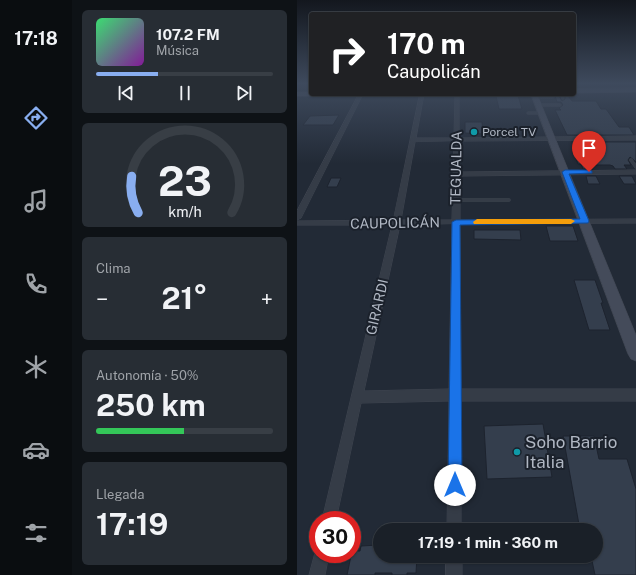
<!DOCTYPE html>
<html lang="es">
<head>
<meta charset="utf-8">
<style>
  :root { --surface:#1a2028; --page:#272d34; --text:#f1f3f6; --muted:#9fa3a8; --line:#383e45; --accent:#89aef0 }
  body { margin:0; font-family:"Public Sans",sans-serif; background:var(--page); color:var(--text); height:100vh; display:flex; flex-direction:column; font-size:15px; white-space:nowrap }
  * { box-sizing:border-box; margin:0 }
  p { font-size:13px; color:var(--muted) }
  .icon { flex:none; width:22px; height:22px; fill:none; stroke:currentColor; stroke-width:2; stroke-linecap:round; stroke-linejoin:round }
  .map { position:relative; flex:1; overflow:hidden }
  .drawer { display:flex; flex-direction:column; gap:10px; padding:10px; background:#0e1216; width:225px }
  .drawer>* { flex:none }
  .top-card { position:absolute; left:12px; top:12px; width:267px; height:84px; border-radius:4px; box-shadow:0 1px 3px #0004,0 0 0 1px var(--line); background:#202124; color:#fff; overflow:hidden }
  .speed { position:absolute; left:12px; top:511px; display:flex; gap:8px; font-size:20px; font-weight:700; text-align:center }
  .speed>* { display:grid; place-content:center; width:52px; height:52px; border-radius:50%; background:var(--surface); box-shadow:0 1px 3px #0004,0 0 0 1px var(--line); line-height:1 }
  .speed .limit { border:6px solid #d22; background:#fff; color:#111 }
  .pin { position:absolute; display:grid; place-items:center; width:34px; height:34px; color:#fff; margin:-41px -17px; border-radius:50% 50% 50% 0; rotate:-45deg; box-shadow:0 0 4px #0007 }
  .pin .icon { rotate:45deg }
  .me { position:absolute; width:44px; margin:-22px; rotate:0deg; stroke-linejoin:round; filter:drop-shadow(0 0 3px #0008) }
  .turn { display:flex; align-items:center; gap:14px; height:84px; padding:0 12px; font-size:18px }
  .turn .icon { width:52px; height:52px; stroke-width:2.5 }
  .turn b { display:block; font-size:28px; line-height:34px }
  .big { font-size:30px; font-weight:700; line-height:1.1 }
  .drawer .tile { flex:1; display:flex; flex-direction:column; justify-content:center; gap:6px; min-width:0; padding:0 14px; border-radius:6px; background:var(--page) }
  .drawer .dial { align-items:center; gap:0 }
  .dial svg { height:104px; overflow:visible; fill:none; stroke:var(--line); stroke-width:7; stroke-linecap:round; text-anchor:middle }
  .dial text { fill:var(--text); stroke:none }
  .song { display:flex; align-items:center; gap:12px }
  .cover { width:48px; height:48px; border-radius:6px; background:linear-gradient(135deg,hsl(140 70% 55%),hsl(290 70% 35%)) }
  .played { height:4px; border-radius:2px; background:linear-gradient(90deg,var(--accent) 35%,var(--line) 35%) }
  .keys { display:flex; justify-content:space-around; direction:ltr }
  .heat { display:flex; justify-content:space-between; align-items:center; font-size:22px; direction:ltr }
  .charge { height:6px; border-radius:3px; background:linear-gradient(90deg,#34c759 50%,var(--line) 0) }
  .trip { position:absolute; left:76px; top:523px; width:230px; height:40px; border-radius:20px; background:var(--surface); box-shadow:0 1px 3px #0004,0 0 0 1px var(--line); font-weight:700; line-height:40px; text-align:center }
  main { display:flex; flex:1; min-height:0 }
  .tabs { display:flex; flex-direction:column; width:72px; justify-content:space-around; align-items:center; background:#0a0d10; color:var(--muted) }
  .tabs .icon { width:28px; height:28px }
  .tabs .selected { color:var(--accent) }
  .tabs b { font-size:18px; color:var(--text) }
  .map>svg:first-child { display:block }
  .building { fill:#343e4d; stroke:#1d232e }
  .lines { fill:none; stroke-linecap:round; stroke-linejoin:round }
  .lane-far1-casing { stroke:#3f4550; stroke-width:3 }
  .lane-casing { stroke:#3f4550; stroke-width:3.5 }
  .street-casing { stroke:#3f4550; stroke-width:1 }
  .secondary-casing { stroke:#3f4550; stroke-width:1 }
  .lane-far1 { stroke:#353c47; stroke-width:2.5 }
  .lane { stroke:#353c47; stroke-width:3 }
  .street { fill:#353c47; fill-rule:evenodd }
  .secondary { fill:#444b5a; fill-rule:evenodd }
  .route { fill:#1a73e8; stroke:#114b97 }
  .slow { fill:#f59e0b }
  .culture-dot { fill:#0f9aa8; stroke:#1b212b; stroke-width:1.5 }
  .labels { text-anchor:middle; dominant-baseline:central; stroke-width:4; stroke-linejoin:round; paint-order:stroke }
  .far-poi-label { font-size:12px; fill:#b0b7c3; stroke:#1b212b; text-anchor:start }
  .street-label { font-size:14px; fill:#b0b7c3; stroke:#1b212b }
  .near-poi-label { font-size:17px; fill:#b0b7c3; stroke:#1b212b; text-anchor:start }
</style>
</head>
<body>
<main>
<nav class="tabs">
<b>17:18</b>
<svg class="icon selected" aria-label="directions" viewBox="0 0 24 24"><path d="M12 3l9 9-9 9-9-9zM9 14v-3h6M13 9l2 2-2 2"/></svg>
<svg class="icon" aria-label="music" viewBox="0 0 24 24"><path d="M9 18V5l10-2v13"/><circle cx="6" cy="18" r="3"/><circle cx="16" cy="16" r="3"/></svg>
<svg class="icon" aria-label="phone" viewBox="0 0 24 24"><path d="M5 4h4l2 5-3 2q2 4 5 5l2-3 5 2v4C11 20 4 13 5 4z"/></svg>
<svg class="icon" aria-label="climate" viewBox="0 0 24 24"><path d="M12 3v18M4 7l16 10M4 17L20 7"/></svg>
<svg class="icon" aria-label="car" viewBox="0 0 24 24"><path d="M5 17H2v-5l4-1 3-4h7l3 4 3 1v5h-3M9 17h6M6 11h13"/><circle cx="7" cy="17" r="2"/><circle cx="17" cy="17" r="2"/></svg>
<svg class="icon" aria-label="filters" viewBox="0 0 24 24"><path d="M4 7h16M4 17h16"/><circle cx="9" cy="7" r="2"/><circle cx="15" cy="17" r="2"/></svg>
</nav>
<section class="drawer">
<div class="tile">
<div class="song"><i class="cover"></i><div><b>107.2 FM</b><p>Música</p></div></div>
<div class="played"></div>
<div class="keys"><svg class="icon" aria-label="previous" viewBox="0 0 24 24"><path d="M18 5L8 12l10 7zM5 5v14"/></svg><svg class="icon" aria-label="pause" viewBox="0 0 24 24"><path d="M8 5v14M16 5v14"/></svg><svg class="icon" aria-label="next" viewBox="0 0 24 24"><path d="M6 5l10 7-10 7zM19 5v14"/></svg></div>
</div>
<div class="tile dial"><svg viewBox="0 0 100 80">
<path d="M14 69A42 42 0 1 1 86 69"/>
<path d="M14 69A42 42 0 0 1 9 41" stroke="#89aef0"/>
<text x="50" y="56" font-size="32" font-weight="700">23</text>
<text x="50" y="72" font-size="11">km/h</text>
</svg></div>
<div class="tile"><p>Clima</p>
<div class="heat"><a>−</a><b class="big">21°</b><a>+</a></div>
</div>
<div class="tile"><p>Autonomía · 50%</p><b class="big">250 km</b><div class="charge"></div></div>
<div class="tile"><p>Llegada</p><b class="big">17:19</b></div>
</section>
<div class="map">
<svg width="339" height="575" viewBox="0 0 339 575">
  <rect width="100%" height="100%" fill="#222a36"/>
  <path class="building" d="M221,95L225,109H202L199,96Z
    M258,96H262L265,101L268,99V96H271L275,101H299L304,109H309L322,127H332L337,135H270L258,110H264L262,108L266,105L264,102H260Z
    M42,115L36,125H6L13,116Z
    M168,122H185L186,134L168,133Z
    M274,142H339V162L333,157L331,160L334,165H327L330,169H318L316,166L313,165H294L296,169H286L284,164H281L276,151H279Z
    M289,176H299L303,184H291Z
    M322,176H335L339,184H327Z
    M34,178H44L40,187H30Z
    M249,226H276L281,241H253Z
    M177,230H223L224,240L177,239Z
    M277,280H298L306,303H304L313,330H292Z
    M246,424L255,477L190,479L187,426Z
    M266,436H297L302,459H330L339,489V575H298L294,556H299V530H283Z
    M82,545L83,556H120L119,573H110V575H95V573H78V575H50L55,551H63L64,546Z"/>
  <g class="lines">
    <g class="lane-far1-casing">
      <path id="lane-far1" d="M264,94L266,98
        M238,97H246L250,94
        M246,97H256
        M242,105H263
        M231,113H245"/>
    </g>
    <g class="lane-casing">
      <path id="lane" d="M334,160L339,167
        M159,200H212"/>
    </g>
    <g class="street-casing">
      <path id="street" d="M62,94H66L4,218L0,220V211Z
        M123,94H127L119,138H157L158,94H162V138L339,136V140L162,141L163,172L339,170V174L163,176V220L339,219V223L163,224L164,389H339V401H164V530H150L152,401L64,403L39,520H25L95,225H0V221L96,220ZM157,141L155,220H104L118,142ZM155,224L152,389L67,391L103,225Z
        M21,548V554H32L28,575H12L19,549Z
        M149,556H165V575H149Z"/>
    </g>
    <g class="secondary-casing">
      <path id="secondary" d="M10,83H14V86Z
        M339,88V92L277,93V89Z
        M0,92H14V94H17L14,96H0Z
        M234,94H240L339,335V361L334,359L331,354Z"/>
    </g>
    <use href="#lane-far1" class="lane-far1"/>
    <use href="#lane" class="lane"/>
    <use href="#street" class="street"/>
    <use href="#secondary" class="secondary"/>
  </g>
  <linearGradient id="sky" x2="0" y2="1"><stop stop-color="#13171e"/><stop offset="0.51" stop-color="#3e4a5d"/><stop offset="1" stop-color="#3e4a5d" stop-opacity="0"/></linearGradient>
  <rect width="339" height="164" fill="url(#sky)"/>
  <path class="route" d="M292,170L295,171V173L272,174L292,221L291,223L163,225L165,485L163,490L158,492L153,490L151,485L155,222L159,220L283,219L265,172L268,170Z"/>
  <path class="slow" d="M180,219H274L278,221L274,224H177L176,222Z"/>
  <g class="culture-dot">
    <circle cx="177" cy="132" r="4"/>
    <circle cx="220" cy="452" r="4"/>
  </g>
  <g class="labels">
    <g class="far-poi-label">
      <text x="185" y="132">Porcel TV</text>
    </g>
    <g class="street-label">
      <text transform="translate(159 168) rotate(-89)">TEGUALDA</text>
      <text transform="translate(98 223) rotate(-1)">CAUPOLICÁN</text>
      <text transform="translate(80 307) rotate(-77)">GIRARDI</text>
    </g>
    <g class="near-poi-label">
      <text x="228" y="442">Soho Barrio<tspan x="228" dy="20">Italia</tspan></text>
    </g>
  </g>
</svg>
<div class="speed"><div class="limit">30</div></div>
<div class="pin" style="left:292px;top:172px;background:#d93025"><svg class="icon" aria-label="arrive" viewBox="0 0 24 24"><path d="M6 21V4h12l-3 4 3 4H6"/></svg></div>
<svg class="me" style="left:158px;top:485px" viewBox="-20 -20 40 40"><circle r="19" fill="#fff"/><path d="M0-13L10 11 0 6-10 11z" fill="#1a73e8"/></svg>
<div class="trip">17:19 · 1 min · 360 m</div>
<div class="top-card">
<div class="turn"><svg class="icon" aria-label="right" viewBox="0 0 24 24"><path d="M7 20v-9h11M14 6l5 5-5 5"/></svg><div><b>170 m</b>Caupolicán</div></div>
</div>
</div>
</main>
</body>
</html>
